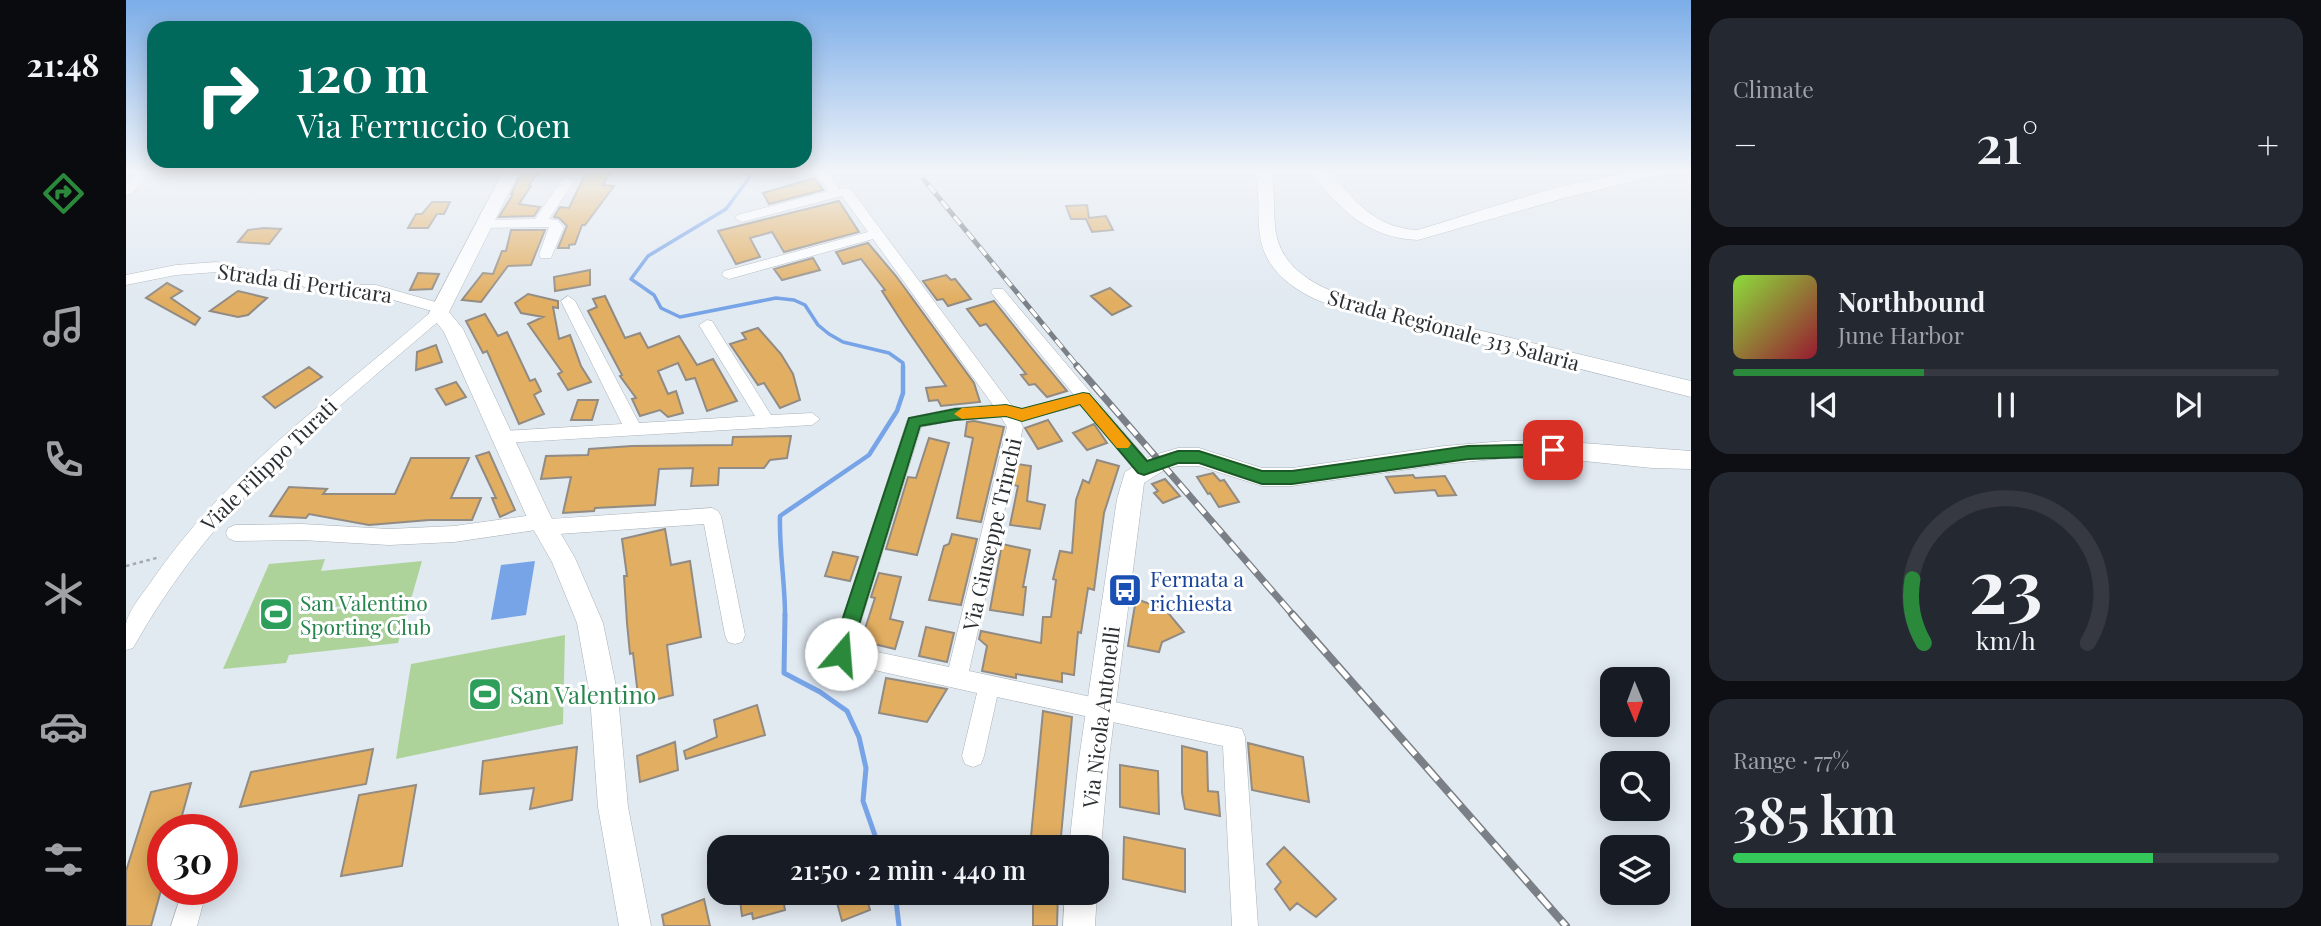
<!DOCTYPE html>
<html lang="en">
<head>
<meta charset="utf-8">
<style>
  :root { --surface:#171b24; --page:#242831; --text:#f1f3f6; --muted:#9ea1a6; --line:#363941; --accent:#2a893b }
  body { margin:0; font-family:"Playfair Display",serif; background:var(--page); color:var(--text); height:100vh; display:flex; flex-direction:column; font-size:26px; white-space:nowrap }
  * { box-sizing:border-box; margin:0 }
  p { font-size:23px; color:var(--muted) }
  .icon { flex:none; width:38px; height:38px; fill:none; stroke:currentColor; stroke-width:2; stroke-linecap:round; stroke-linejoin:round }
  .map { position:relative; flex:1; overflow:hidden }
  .sheet { display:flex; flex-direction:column; gap:18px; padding:18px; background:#0d0f14; width:630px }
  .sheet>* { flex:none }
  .guide { position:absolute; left:21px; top:21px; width:665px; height:147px; border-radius:21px; box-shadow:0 4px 18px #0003; background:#00695c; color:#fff; overflow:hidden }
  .needle { width:46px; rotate:179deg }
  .buttons { position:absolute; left:1474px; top:667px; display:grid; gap:14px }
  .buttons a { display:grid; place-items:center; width:70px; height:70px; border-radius:14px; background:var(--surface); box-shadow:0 4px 18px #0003; font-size:35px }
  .speed { position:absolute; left:21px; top:814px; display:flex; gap:14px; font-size:35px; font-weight:700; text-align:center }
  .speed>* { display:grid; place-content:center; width:91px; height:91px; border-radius:50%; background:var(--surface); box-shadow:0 4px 18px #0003; line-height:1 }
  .speed .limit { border:10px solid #d22; background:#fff; color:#111 }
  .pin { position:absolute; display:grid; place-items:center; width:60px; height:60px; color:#fff; margin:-30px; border-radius:14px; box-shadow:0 4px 10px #0006 }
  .me { position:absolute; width:77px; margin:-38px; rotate:18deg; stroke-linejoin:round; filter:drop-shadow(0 0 5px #0008) }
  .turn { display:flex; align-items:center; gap:24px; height:147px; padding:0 35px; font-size:32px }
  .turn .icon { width:91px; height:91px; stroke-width:2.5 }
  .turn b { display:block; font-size:49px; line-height:60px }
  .big { font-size:52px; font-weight:600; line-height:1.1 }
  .sheet .tile { flex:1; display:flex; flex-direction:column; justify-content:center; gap:10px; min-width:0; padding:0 24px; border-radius:21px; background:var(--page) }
  .sheet .dial { align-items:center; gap:0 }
  .dial svg { height:182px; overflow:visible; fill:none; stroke:var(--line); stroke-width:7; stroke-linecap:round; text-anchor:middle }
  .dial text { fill:var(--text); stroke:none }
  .song { display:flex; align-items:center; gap:21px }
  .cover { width:84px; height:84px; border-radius:10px; background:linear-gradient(135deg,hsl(90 70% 55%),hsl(350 70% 35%)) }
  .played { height:7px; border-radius:4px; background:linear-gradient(90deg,var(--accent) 35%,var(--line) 35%) }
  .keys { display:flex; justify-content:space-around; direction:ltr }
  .heat { display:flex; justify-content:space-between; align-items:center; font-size:38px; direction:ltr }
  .charge { height:10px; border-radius:5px; background:linear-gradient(90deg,#34c759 77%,var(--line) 0) }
  .trip { position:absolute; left:581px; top:835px; width:402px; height:70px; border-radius:21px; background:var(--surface); box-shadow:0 4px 18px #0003; font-weight:600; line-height:70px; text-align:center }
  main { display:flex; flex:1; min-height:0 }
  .dock { display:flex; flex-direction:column; width:126px; justify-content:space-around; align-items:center; background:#090b0e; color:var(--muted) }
  .dock .icon { width:49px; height:49px }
  .dock .current { color:var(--accent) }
  .dock b { font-size:32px; color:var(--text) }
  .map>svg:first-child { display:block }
  .green { fill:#add39a }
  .water { fill:#77a3e7 }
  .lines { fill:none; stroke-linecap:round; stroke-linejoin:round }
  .stream-far2 { stroke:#77a3e7; stroke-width:3.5 }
  .stream-far1 { stroke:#77a3e7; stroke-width:4.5 }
  .stream { stroke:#77a3e7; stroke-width:5 }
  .building { fill:#e2ae61; stroke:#918b83; stroke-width:2 }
  .minor-casing { stroke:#a9b1b8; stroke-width:1 }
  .major-casing { stroke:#a9b1b8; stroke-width:1 }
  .path { stroke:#a3a9b0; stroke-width:2.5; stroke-dasharray:3.5 3.5; stroke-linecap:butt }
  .minor { fill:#fff; fill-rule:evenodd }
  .major { fill:#fff; fill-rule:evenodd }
  .rail-far2-casing { stroke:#7a8085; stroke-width:5 }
  .rail-far1-casing { stroke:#7a8085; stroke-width:7 }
  .rail-casing { stroke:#7a8085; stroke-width:8 }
  .rail-far2 { stroke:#fff; stroke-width:3.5; stroke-dasharray:10; stroke-linecap:butt }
  .rail-far1 { stroke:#fff; stroke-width:4.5; stroke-dasharray:13; stroke-linecap:butt }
  .rail { stroke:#fff; stroke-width:5; stroke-dasharray:17; stroke-linecap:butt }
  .route { fill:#2a893b; stroke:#1b5926; stroke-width:2 }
  .slow { fill:#f59e0b }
  .labels { text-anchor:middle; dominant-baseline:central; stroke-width:6; stroke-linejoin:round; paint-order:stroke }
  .street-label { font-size:21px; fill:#2c3033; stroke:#fff }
  .transit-label { font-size:21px; fill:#164399; stroke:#fff; text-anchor:start }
  .leisure-label { font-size:21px; fill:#27864d; stroke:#fff; text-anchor:start }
  .near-leisure-label { font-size:24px; fill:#27864d; stroke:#fff; text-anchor:start }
</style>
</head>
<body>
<main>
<nav class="dock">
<b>21:48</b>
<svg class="icon current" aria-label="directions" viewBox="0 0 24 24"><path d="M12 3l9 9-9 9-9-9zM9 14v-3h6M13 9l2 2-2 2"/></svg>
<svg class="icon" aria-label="music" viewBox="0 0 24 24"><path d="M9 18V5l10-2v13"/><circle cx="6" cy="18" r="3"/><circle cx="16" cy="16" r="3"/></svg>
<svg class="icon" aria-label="phone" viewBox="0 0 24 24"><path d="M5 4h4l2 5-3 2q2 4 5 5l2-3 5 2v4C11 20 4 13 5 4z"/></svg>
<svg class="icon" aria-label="climate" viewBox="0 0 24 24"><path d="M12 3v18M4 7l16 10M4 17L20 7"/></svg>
<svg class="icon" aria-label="car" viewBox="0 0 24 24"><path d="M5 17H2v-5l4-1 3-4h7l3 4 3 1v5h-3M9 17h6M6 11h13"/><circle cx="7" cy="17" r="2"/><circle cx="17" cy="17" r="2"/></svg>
<svg class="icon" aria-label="filters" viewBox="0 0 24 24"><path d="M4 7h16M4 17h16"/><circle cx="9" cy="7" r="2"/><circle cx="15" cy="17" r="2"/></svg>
</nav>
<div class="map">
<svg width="1565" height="926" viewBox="0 0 1565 926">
  <rect width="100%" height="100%" fill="#e1e9f1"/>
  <path class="green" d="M199,559L195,571L296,561L285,599L180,610L179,612L284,602L272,643L163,655L160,663L97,669L143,564Z
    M439,635L437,724L270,759L285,664Z"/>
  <path class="water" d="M409,561L400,615L365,620L375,565Z"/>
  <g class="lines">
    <path class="stream-far2" d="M629,170L600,209L522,256L505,279L528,295L535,308L554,317L650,298L668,300L679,305L692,325L703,334L717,342L763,353L777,363V368"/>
    <path class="stream-far1" d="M659,615C659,582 653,550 654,516L743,455L771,411L777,393V366"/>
    <path class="stream" d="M659,614L658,673L694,692L721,711L733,737L740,768L737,801L753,847
      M769,892L773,926"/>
  </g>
  <path class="building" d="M397,170H415L403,185L405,186L393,204L414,207L408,216L373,217L387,194H385Z
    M461,170H486L477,185L488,186L459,225H456L449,244L443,245V248H432L441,226L433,218L428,217L434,207L443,208Z
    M689,178L697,190L643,204L637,193Z
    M713,201L733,232L658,252L646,232L624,238L634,257L610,264L592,231Z
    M306,202H324L318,214H311L302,228H282L290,214H296Z
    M961,205L963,218L980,216L987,230L966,232L960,219H945L940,206Z
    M138,228L155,229L143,244L112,242L122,230Z
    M385,230H419L405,265L382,266L355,302L336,300L357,273L367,274L376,251H380Z
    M742,243L770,276L848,383L854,402L815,406L812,400L803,401L800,388L820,386L778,325L756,291L759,290L735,259L717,264L710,252Z
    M687,258L694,270L656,280L648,269Z
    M464,270V285L429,291L428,277Z
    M292,273L313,274L306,289L284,290Z
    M820,275L825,280L829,279L845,299L822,306L817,299L811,300L797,281Z
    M41,283L56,291L45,298L74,318L69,325L20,298Z
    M984,288L1005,306L986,315L965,296Z
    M112,291L141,298L122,315L112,317L84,311Z
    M402,294L432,301V308L427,307L433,339L444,335L455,366L465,382L442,390L432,374L436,372L402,324L417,317L395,313L389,303Z
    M479,296L499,338L514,333L522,348L553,336L571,365L587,359L611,401L581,411L569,378L560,380L552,363L532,371L542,394L550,391L557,413L542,417L534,410L514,416L506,399L510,398L494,376L496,375L462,311L471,307L467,299Z
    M868,301L903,345L941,391L921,397L909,384L903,385L895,375L900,374L860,324L854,326L841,309Z
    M359,314L372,336L381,332L404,381L409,379L415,391L408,395L418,414L393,424L361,351L357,353L340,321Z
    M632,328L655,354L667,374L674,400L654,408L638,383L632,385L604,344L620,339L616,333Z
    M310,345L316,362L290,370L291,352Z
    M183,367L196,377L149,408L137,397Z
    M330,382L340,397L320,405L310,389Z
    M452,400H472L466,420H445Z
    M922,420L936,441L912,449L899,428Z
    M848,421L878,427L855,522L831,518L847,438L839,436L841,422Z
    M968,424L981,443L961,450L947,433Z
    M665,436L661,458L644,460L638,468H593L592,485L565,486L567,468L533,469L529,505L469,508L468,511L437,513L445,477L415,479L420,456L462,455L463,449L506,446L606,445L607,437Z
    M803,438L823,443L791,555L760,549L782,477L790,478Z
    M363,452L389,510L374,517L366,498H370L350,456Z
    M285,458H343L325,498H355L346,520H303L243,525L183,514L180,518L144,516L163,487L201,489L197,494H269Z
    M971,460L993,466L978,513L968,590L962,588L955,633L952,632L948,675L936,673V682L890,674V678L856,671L861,646L853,639L855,631L915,643L917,617H925L930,580L927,579L934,551L946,553L950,500L957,480L963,483Z
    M891,464L905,466L901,501L919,505L914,529L884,525L892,486L887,485Z
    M1087,473L1094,481L1098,480L1113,502L1093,507L1084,493L1082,494L1071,477Z
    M1287,475L1289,478L1319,476L1330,495L1312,496L1309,490L1269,493L1260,477Z
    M1039,479L1054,496L1037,503L1028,493L1032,491L1026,484Z
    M539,529L545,565L564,561L575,637L541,645L547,695L513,704L507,653L504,654L501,623L498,576H501L496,539Z
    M826,534L851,539L835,605L803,600L818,546L823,544Z
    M876,544L904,550L897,587H900L897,615L864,610Z
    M707,552L732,557L724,581L699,576Z
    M753,573L775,577L764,619L777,622L769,649L735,641L749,598L745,597Z
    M1010,599L1039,609L1058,632L1036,642L1033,652L1002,646Z
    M800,627L828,633L821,662L793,656Z
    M760,678L821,689L801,722L753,713Z
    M631,705L639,735L560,759L558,751L591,737L588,720Z
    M917,711L946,717L934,847H904Z
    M549,742L552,770L514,782L511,756Z
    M1122,743L1177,757L1183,802L1126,790Z
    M1056,746L1081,752L1082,791L1092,792L1094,816L1059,809L1056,793Z
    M451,747L446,800L404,809L408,788L354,794L357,761Z
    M247,749L240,784L114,807L125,772Z
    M994,765L1032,771L1033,814L994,807Z
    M65,783L52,830H37V883L25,926H0V871L25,792Z
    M290,785L276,866L215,876L233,795Z
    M998,837L1059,849V892L997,879Z
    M1158,847L1210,899L1190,917L1171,903L1164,910L1149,889L1155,882L1141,864Z
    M613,892H656L659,910L627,919L626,913L616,916Z
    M708,892H739L744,910L716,921Z
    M907,892H932L931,926H907Z
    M578,899L584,926H538L536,915Z"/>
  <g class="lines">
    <g class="minor-casing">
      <path id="minor" d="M13,170H27L5,194L0,195V184Z
        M688,170H701L713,189L724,188L886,406L896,409L948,395L867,295L865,292L867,289H877L1024,463L1027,468L1024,473H1012L956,405L894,421L897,427L843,671L1116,729L1119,737L1132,926H1106L1097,746L871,697L858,756L855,764L847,767L839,764L836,756L851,693L708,661L705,654L782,418L829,408L867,405L747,239L603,279L598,277L596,274L598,271L742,232L716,196L616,222L609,218L611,215L702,191ZM875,417L881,427L823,667L727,647L795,427L829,420Z
        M442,177L448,181L423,219L431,220L438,227L425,258H415L413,255L423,227L358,228L351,224L358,220L409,219L437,178Z
        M91,262L135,273L152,270L211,285H250L320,305L322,308L318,317L307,326C187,429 87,506 7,648L0,650C0,642 0,632 0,624C3,609 19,591 27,579C102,470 208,396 306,311L250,295H210L152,280L135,283L91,272L50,275L0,285V275L50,265Z
        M442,296L449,301L513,423L629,416L573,325L581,320L586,321L645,415L686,413L694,419L686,425L376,443L370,442L367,437L370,432L376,431L496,424L435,301Z
        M586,508L592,511L595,516L619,635L616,642L609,644L602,642L599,635L578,524L418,535L410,530L328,542L263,545L176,540L109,541L102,538L100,533L102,528L109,525L176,524L263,529L328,526L415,514L423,519Z
        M57,889H81L71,926H45Z"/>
    </g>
    <g class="major-casing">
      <path id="major" d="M378,170H394L323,312L337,329L425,517L449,558L477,623L492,696L502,807L525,926H493L472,807L464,696L451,623L426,562L403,522L318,332L303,313Z
        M1128,170H1144C1150,189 1147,206 1149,225C1152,274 1202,292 1243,304L1565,381V397C1486,377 1407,357 1327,337C1282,326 1233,318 1189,299C1172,291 1154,279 1144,263C1125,233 1138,202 1128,170Z
        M1183,170H1201C1230,200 1246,227 1291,230C1370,207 1465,170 1546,170L1544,173L1438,198L1292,240C1241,238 1213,209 1183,170Z
        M1379,441H1429L1565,451V469L1526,468L1429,458H1379L1318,464L1166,486H1136L1073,466H1052L1040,469L1018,483L982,766L975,847L971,855V847H943L952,766L991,499L999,472L1025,456L1052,448H1073L1136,468H1166L1318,446Z
        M939,892H971L969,926H937Z"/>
    </g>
    <path class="path" d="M0,566L34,557"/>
    <use href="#minor" class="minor"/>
    <use href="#major" class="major"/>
    <g class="rail-far2-casing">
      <path id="rail-far2" d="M790,170L953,368"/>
    </g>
    <g class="rail-far1-casing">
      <path id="rail-far1" d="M951,366L1167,615"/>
    </g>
    <g class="rail-casing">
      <path id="rail" d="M1166,614L1440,926"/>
    </g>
    <use href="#rail-far2" class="rail-far2"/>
    <use href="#rail-far1" class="rail-far1"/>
    <use href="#rail" class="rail"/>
  </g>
  <linearGradient id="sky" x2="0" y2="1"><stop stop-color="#7bade8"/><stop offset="0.57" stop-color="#f2f5f9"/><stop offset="1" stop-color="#f2f5f9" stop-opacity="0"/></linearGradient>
  <rect width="1565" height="300" fill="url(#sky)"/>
  <path class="route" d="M957,393L963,394L1021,461L1052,451H1073L1136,471H1166L1342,446L1427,444L1435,450L1427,456L1342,459L1166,484H1136L1073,463H1052L1018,475L1012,473L954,404L896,421L880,416L829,420L794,426L724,654L722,660L715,662L708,660L705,654L783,418L829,409L880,405L896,409Z"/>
  <path class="slow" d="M957,393L963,394L1002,440L1005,444L1002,448H991L954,404L896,421L880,416L836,419L828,414L836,408L880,405L896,409Z"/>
  <defs>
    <g id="bus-square" transform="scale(1.75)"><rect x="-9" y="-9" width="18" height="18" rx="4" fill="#1a4fb4" stroke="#fff"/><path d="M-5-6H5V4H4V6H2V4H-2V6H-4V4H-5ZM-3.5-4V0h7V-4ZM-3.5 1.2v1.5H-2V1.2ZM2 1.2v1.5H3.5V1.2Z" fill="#fff"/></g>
    <g id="stadium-square" transform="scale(1.75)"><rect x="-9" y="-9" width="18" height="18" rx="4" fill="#2e9e5b" stroke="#fff"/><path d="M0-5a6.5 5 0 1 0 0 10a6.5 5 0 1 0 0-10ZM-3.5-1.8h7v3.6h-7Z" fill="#fff"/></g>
  </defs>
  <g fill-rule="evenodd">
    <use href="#bus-square" x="999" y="590"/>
    <use href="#stadium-square" x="150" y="614"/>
    <use href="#stadium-square" x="359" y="694"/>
  </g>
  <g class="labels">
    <g class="street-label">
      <text transform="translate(179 282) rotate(8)">Strada di Perticara</text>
      <text transform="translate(1328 329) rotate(15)">Strada Regionale 313 Salaria</text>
      <text transform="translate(142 464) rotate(-44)">Viale Filippo Turati</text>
      <text transform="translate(865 534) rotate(-77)">Via Giuseppe Trinchi</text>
      <text transform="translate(974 717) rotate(-83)">Via Nicola Antonelli</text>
    </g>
    <g class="transit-label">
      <text x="1024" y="578">Fermata a<tspan x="1024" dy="24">richiesta</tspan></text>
    </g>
    <g class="leisure-label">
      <text x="174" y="602">San Valentino<tspan x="174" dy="24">Sporting Club</tspan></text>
    </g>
    <g class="near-leisure-label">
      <text x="384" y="694">San Valentino</text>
    </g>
  </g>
</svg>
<div class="buttons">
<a><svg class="needle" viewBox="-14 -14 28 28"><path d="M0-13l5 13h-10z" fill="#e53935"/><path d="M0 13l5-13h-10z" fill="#9ea1a6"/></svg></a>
<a><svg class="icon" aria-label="search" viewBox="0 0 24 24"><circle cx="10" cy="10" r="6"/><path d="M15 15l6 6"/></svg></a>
<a><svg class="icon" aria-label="layers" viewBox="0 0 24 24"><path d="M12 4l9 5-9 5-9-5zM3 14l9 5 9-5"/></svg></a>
</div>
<div class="speed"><div class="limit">30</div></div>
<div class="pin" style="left:1427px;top:450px;background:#d93025"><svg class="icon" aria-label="arrive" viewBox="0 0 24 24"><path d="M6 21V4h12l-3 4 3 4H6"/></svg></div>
<svg class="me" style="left:715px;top:654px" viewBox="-20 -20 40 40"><circle r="19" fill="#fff"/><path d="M0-13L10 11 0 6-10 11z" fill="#2a893b"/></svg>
<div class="trip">21:50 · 2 min · 440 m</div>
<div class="guide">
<div class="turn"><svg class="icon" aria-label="right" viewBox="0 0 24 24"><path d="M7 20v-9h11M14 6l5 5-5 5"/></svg><div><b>120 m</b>Via Ferruccio Coen</div></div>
</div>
</div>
<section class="sheet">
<div class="tile"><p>Climate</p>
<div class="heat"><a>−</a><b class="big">21°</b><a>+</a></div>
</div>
<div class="tile">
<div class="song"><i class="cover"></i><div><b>Northbound</b><p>June Harbor</p></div></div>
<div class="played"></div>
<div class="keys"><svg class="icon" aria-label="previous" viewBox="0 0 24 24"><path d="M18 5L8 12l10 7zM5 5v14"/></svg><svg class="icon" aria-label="pause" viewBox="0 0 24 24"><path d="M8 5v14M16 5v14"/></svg><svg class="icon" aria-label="next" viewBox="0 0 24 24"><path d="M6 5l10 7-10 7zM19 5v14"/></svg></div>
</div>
<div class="tile dial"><svg viewBox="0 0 100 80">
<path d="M14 69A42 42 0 1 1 86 69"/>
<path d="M14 69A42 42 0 0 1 9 41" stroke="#2a893b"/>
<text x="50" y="56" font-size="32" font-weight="700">23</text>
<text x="50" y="72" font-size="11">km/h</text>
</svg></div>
<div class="tile"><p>Range · 77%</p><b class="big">385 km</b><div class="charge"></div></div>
</section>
</main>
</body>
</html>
